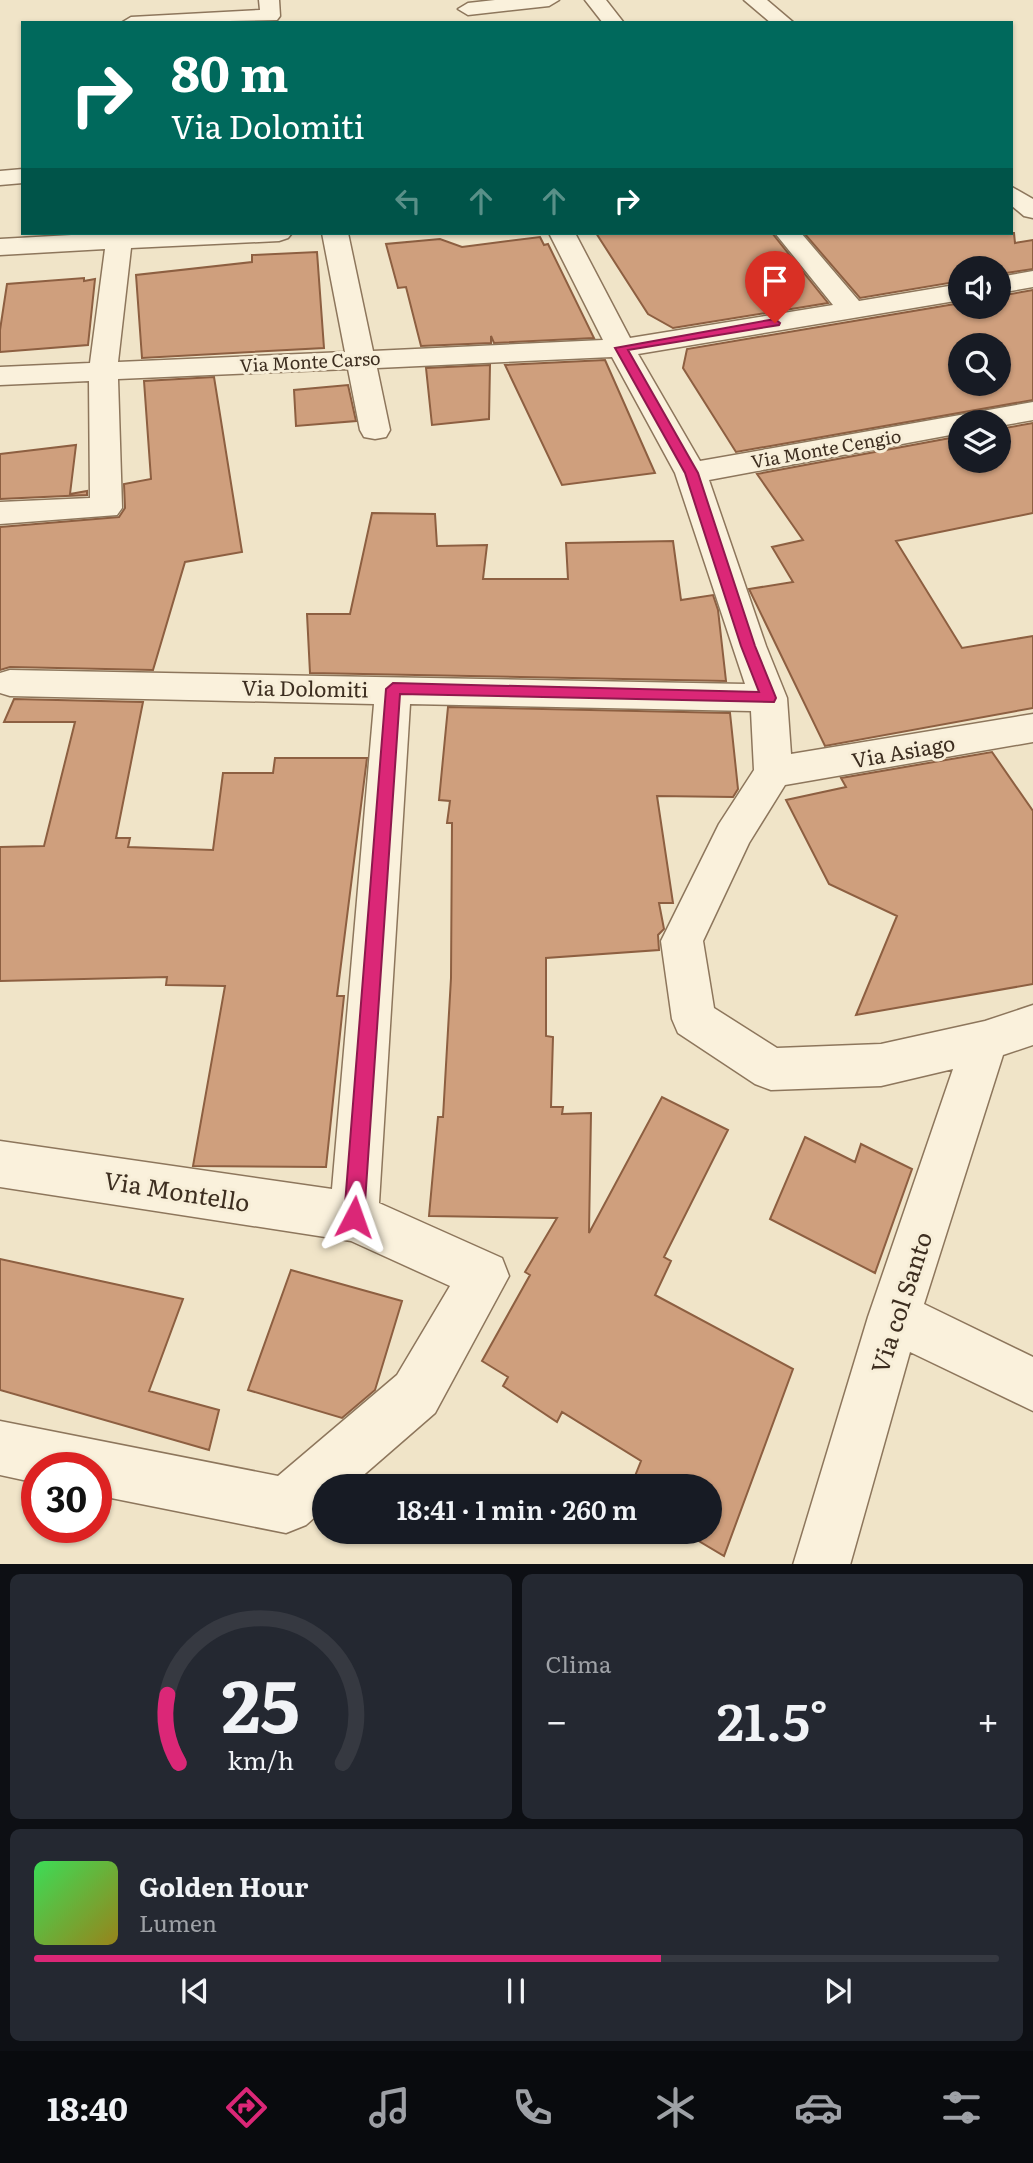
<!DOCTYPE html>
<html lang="it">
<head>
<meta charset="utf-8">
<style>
  :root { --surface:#171b24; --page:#242831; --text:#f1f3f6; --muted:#9ea1a6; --line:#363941; --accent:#db2777 }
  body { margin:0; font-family:Literata,serif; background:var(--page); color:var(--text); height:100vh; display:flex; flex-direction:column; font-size:26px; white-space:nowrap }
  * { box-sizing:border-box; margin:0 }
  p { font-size:23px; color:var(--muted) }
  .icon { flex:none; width:38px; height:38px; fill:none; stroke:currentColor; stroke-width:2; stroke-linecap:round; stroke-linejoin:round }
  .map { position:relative; height:1564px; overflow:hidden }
  .drawer { display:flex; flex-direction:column; gap:10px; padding:10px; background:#0d0f14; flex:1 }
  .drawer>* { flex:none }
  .top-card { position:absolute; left:21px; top:21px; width:992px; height:214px; border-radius:0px; box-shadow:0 2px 5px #0004; background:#00695c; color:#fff; overflow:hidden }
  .controls { position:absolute; left:948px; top:256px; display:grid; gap:14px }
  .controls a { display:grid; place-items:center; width:63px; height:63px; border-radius:50%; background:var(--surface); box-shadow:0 2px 5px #0004; font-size:35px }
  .speed { position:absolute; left:21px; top:1452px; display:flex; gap:14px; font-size:35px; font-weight:700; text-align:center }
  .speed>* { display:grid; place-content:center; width:91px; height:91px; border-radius:50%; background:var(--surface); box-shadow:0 2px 5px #0004; line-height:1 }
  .speed .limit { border:10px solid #d22; background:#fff; color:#111 }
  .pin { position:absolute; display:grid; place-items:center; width:60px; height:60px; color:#fff; margin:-72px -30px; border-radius:50% 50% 50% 0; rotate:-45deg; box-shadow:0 0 7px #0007 }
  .pin .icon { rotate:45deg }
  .me { position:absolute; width:77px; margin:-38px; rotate:4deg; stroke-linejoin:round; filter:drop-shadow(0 0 5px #0008) }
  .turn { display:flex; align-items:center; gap:24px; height:147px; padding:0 35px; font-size:32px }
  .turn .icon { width:91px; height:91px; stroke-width:2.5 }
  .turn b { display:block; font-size:49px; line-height:60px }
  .lanes { display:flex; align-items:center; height:66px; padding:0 35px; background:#0003; justify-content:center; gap:35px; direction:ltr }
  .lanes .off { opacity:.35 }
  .big { font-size:52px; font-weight:600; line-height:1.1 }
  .drawer .widget { flex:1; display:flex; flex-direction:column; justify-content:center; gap:10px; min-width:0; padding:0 24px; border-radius:10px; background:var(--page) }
  .drawer .dial { align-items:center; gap:0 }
  .dial svg { height:182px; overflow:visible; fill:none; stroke:var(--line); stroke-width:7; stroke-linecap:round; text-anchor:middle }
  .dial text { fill:var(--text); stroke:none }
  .song { display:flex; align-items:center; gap:21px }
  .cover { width:84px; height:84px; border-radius:10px; background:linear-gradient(135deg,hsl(130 70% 55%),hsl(50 70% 35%)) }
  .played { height:7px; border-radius:4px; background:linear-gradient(90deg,var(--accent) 65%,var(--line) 65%) }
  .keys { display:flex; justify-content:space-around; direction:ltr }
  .heat { display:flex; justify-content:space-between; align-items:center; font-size:38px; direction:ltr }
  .drawer .tiles { flex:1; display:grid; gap:10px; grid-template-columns:1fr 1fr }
  .widget:last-child { grid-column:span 2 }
  .trip { position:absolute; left:312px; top:1474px; width:410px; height:70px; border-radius:35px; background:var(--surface); box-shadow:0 2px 5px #0004; font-weight:600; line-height:70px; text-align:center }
  .tab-bar { display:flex; height:112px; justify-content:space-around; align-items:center; background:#090b0e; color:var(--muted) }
  .tab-bar .icon { width:49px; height:49px }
  .tab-bar .current { color:var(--accent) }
  .tab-bar b { font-size:32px; color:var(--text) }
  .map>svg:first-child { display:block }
  .building { fill:#cf9f7d; stroke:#8d5f41; stroke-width:2; fill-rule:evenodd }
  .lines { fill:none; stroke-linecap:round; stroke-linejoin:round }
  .minor-casing { stroke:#8d765c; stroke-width:3 }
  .minor { fill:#faf1dc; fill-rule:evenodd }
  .route { fill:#db2777; stroke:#8e194d; stroke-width:2 }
  .labels { text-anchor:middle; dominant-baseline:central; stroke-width:6; stroke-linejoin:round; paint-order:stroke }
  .far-street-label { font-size:18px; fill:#3d2e20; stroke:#f7eed8 }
  .street-label { font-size:21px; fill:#3d2e20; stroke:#f7eed8 }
  .near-street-label { font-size:24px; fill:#3d2e20; stroke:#f7eed8 }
</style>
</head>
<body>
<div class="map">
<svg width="1033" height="1565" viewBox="0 0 1033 1565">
  <rect width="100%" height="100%" fill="#f0e4c8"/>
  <path class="building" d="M596,233H772L828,303L673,328L648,314Z
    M804,233H1014L1015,243L1033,240V269L999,274V268H961V281L860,298Z
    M540,237L544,245L548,244L594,338L494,343L491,336V343L421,346L406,287L398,288L386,244L440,239L462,247Z
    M317,252L324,348L142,358L136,275L252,262V255Z
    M84,278V281L95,279L88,345L0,352V330L7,284Z
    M1033,290V400L736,452L683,368L687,349L961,303V306H999V296ZM961,345H999V383H961Z
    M605,360L655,473L562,485L505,365Z
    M490,365L489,419L432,425L426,368Z
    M214,377L242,552L185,562L153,670L10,667L0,670V527L119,517L125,508L124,484L151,479L144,381Z
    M348,385L356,421L296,426L294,390Z
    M1033,423V513L896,541L962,648L1033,636V708L825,746L749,589L793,582L772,547L803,540L757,474L961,436V460H999V429Z
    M76,445L70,494L87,491V495L0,499V454Z
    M372,513L435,514L437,546L487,545L483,579H568L566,543L673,541L681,600L713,595L718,610L726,681L310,673L307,614H350Z
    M14,699L143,702L116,838H130L128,847L213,850L223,773H273L275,758H367L337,996H344L326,1167L193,1166L225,986L166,985L167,977L0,981V847L44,846L75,722H4Z
    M448,707L730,713L738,789L733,797L657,796L673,903H659L664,929L658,935L659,950L546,958V1036L553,1037L551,1107H563L562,1114L591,1113L589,1233L662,1097L728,1130L664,1257L671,1261L655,1295L793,1369L724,1556L682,1531H709V1486H631L641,1461L562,1412L557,1422L503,1386L508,1377L482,1361L530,1275L525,1272L557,1218L429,1216L438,1117H443L451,978L452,823H447L450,801L439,800Z
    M992,752L1033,811V984L856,1015L897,916L829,884L786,800L846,787L841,778Z
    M805,1137L855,1162L861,1144L912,1169L875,1273L770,1219Z
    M0,1259L183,1299L149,1391L219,1410L209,1450L0,1390Z
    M291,1270L402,1301L375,1390L342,1418L248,1390Z"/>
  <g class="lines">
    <g class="minor-casing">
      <path id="minor" d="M259,0H279L280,16L277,20L121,23L131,17L260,10Z
        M495,0H559L549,6L468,15L458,9L468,3Z
        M585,0H606L624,23H603Z
        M744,0H767L794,23H771Z
        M23,169V183L0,185V171Z
        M1012,187L1033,199V218L1024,216L1012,206Z
        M107,233H292L288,238L279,241L131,248L118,362L345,352L322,233H348L373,351L603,340L549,233H575L630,338L833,305L775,233H801L859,301L961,284V300L638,354L700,461L1033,402V420L999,426V422H961V433L709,480L766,646L787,698L791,754L1033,714V742L785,785L749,843L703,941L714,1008L777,1048L881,1044L985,1021L1033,1005V1045L1003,1055L924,1304L1033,1357V1411L910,1352L850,1565H793L868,1317L953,1069L881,1086L771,1090L755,1084L678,1033L672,1019L661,941L719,824L754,770L751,711L410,704L379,1203L502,1258L509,1276L435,1413L351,1486H324V1509L306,1525L286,1533L96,1495V1468H37V1483L0,1475V1421L278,1476L397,1375L450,1286L351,1241L0,1187V1141L332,1189L374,704L10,696L0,693V673L10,670L745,684L675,473L612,357L377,368L390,430L386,437L375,439L364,437L360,430L348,369L118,379L122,508L117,515L0,524V502L90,498L89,381L0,385V367L90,363L105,249L0,255V239Z
        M1033,271V287L999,293V277Z"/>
    </g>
    <use href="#minor" class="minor"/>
  </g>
  <path class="route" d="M775,319L780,323L779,325L628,350L698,473L755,646L776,698L774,702L400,694L364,1217L361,1224L354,1227L347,1224L344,1217L386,689L393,683L759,692L741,646L685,473L615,348Z"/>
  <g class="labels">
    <g class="far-street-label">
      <text transform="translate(310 361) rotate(-3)">Via Monte Carso</text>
      <text transform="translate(826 448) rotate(-10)">Via Monte Cengio</text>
    </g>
    <g class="street-label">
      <text transform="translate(305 687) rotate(1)">Via Dolomiti</text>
      <text transform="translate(903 750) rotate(-10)">Via Asiago</text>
    </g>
    <g class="near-street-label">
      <text transform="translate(177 1190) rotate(9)">Via Montello</text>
      <text transform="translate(900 1302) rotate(-72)">Via col Santo</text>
    </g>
  </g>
</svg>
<div class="controls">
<a><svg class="icon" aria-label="sound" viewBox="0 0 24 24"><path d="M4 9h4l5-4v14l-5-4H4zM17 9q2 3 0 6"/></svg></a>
<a><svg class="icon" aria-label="search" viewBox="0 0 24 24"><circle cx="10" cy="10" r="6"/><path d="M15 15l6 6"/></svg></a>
<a><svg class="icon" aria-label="layers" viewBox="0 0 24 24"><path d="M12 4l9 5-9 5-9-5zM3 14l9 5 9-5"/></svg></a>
</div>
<div class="speed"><div class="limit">30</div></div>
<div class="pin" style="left:775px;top:323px;background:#d93025"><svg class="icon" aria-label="arrive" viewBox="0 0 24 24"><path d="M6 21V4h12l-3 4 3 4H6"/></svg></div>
<svg class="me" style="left:354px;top:1217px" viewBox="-20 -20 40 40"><path d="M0-17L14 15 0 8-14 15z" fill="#db2777" stroke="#fff" stroke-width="4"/></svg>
<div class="trip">18:41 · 1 min · 260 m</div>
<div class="top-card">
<div class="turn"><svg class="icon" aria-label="right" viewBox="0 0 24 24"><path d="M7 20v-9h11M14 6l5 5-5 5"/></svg><div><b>80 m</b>Via Dolomiti</div></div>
<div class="lanes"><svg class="icon off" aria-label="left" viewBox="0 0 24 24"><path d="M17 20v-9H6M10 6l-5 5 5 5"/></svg><svg class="icon off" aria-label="ahead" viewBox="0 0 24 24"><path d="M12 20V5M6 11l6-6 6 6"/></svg><svg class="icon off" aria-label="ahead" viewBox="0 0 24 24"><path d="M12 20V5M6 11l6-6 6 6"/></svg><svg class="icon" aria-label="right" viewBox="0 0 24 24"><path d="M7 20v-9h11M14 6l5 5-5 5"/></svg></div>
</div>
</div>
<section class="drawer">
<div class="tiles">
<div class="widget dial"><svg viewBox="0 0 100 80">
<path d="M14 69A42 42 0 1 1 86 69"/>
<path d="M14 69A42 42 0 0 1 9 39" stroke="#db2777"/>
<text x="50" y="56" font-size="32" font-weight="700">25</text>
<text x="50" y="72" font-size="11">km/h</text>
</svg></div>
<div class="widget"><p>Clima</p>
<div class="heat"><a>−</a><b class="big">21.5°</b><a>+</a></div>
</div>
<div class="widget">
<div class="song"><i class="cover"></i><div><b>Golden Hour</b><p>Lumen</p></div></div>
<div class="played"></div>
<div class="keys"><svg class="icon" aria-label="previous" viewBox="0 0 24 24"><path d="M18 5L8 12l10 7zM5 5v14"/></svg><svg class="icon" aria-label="pause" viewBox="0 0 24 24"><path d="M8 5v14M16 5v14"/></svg><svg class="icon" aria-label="next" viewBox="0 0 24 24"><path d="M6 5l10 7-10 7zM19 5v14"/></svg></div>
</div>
</div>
</section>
<nav class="tab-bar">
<b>18:40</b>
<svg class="icon current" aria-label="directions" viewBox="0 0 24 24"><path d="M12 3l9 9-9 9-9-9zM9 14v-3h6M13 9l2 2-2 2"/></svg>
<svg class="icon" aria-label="music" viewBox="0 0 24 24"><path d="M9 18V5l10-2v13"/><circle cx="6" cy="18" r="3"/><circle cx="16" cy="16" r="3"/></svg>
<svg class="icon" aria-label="phone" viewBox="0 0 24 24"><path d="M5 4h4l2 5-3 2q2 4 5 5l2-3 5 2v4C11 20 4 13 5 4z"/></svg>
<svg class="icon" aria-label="climate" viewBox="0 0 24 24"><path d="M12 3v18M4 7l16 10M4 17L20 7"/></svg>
<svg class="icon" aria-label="car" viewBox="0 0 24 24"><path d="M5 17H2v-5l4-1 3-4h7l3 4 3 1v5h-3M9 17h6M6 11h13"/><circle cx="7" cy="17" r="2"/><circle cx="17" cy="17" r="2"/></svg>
<svg class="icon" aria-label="filters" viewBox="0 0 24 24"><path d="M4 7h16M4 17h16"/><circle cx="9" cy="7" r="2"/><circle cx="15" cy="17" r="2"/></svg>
</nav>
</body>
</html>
